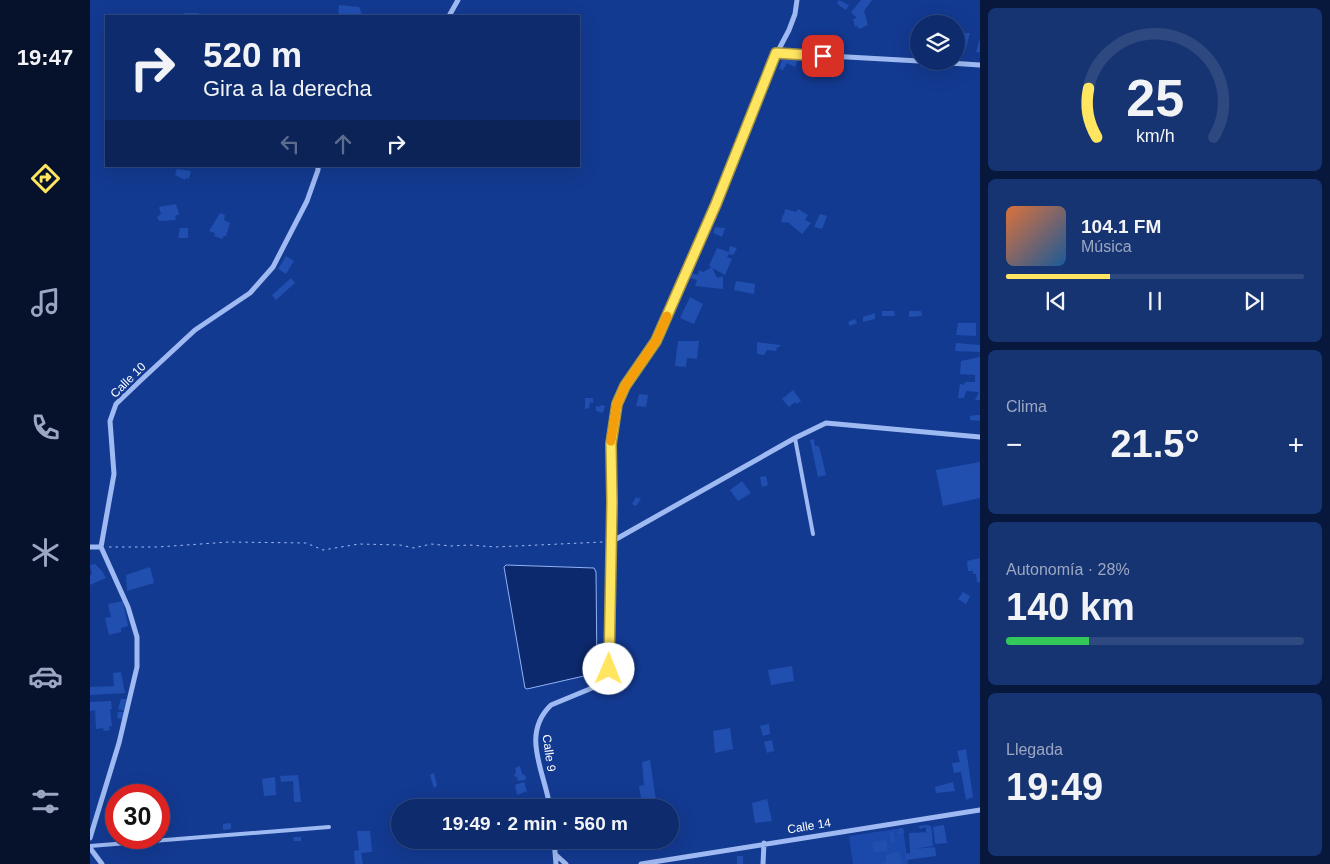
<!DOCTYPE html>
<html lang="es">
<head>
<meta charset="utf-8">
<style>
  :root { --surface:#0e2c6d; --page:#173472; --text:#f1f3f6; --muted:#9ba7c2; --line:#2e4880; --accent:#ffe560 }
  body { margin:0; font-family:Arial,sans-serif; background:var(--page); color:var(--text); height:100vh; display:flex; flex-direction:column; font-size:19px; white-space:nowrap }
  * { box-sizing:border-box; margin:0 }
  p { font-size:16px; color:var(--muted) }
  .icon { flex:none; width:28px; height:28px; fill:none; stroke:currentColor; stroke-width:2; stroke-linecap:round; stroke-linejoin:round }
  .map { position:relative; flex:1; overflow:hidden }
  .drawer { display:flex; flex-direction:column; gap:8px; padding:8px; background:#08183c; width:350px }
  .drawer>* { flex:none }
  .top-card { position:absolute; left:15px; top:15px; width:475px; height:152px; border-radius:0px; box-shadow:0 5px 20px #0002,0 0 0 1px var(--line); background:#0e2c6d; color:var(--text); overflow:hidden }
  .fabs { position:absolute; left:820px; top:15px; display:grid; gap:10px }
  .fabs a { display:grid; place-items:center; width:55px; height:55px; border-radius:50%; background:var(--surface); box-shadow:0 5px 20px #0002,0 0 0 1px var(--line); font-size:25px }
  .speed { position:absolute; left:15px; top:784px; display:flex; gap:10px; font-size:25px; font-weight:700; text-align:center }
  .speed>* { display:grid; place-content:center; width:65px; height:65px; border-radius:50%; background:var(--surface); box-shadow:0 5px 20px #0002,0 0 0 1px var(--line); line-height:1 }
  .speed .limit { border:8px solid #d22; background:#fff; color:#111 }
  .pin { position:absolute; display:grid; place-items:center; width:42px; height:42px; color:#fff; margin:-21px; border-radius:10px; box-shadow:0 2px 8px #0006 }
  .me { position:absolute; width:55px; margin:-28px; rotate:1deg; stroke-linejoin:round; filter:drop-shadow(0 0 4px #0008) }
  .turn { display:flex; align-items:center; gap:18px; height:105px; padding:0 15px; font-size:22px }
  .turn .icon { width:65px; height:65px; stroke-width:2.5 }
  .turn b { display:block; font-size:35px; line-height:42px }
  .lanes { display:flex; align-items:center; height:48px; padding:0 15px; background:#0003; justify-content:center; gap:25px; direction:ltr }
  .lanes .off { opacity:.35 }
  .big { font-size:38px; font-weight:700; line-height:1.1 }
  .drawer .widget { flex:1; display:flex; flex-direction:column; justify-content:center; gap:8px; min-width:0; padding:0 18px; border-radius:8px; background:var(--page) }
  .drawer .dial { align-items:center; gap:0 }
  .dial svg { height:130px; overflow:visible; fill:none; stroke:var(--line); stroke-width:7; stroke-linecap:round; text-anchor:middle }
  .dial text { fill:var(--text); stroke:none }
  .song { display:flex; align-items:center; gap:15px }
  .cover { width:60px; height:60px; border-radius:8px; background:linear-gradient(135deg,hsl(20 70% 55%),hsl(210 70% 35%)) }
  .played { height:5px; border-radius:2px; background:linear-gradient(90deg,var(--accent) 35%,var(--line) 35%) }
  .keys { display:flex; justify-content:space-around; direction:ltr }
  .heat { display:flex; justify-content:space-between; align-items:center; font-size:28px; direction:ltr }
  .charge { height:8px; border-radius:4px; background:linear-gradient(90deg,#34c759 28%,var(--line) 0) }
  .trip { position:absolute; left:301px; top:799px; width:288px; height:50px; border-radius:25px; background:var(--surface); box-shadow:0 5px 20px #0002,0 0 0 1px var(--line); font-weight:700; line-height:50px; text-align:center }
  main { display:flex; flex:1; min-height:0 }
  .tab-bar { display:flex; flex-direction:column; width:90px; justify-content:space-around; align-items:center; background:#06122c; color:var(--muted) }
  .tab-bar .icon { width:35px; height:35px }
  .tab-bar .active { color:var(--accent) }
  .tab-bar b { font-size:22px; color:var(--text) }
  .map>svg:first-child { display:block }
  .green { fill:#1b49ab }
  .water { fill:#0c296d; stroke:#91b3f5 }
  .building { fill:#214fb0 }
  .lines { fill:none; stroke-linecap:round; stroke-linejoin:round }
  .path { stroke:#9fbaf2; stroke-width:1; stroke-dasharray:2.5 4; stroke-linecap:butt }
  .lane { stroke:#9fbaf2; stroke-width:4 }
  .street { stroke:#9fbaf2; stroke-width:5 }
  .route-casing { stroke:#a6953e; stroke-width:12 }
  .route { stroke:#ffe560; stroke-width:9 }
  .slow { stroke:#f59e0b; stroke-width:9 }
  .labels { text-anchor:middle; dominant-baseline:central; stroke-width:5; stroke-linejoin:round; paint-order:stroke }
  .street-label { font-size:12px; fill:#fff; stroke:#133a91 }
</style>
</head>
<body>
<main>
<nav class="tab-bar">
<b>19:47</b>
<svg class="icon active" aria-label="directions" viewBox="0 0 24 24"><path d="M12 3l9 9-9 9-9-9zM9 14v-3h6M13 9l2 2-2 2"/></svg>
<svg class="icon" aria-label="music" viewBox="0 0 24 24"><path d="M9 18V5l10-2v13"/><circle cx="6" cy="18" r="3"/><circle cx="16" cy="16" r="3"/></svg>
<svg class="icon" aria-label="phone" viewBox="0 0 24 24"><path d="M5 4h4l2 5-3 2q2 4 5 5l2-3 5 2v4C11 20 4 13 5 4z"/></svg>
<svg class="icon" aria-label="climate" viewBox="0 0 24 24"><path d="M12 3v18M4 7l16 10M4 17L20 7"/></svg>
<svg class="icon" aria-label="car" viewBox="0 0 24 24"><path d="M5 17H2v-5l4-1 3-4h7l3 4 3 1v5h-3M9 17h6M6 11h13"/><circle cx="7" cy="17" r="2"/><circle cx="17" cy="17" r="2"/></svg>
<svg class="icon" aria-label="filters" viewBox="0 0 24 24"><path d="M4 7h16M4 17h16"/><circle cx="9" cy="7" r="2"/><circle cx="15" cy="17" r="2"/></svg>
</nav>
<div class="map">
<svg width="890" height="864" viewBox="0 0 890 864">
  <rect width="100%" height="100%" fill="#133a91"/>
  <path class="green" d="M813,828L818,864H763L759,836Z"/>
  <path class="water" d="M416,565L504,568L506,572L507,673L437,689L435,688L414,567Z"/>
  <path class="building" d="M749,0L759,5L756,10L747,4Z
    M771,0H782L774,11L778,25L769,29L767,26L765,27L763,19L767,18L761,12Z
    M249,5L269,7L272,14L262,16H248Z
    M94,13H109V16H94Z
    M875,33H880L875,51L868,49L871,38L873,39Z
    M890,40V52H886L890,39Z
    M694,55L710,56L709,61H707L705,67L697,63L693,70L689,69Z
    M87,169L101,171L99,179L96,178L95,180L85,175Z
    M86,204L89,214L85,216L86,220L69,221L67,217L71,214L69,207Z
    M695,209L706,212L708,209L718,215L715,220L721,223L712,234L700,224V223L691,222L693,215H694Z
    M130,213L135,215L134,220L140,223L136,236H134L132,239L124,236L125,233L119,231Z
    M730,214L737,216L732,229L724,227Z
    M625,227L635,228L632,237L623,233Z
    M90,228H98V238H88Z
    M640,246L647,248L643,255L639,254L637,257L642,259L635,275L619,266L627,248L639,252Z
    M196,256L204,261L196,274L188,269Z
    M622,267L627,278L633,276V289L605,286L607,280L600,278L601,273L608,275L609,270L613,272Z
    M201,278L205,283L186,300L182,295Z
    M646,281L665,284L664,294L644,290Z
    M600,297L613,304L604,324L590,318Z
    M792,311H804L805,316H792Z
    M819,311H831L832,316L819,317Z
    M785,313V319L773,322V317Z
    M765,319L767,323L760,326L758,322Z
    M868,323H886V336L866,335Z
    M588,341H609L607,359L597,358L596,367L585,366Z
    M667,342L690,345V347H687L686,351L677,350L674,355L667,354Z
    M866,343L890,345V352L865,351Z
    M890,357V400H885L889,392L876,391L874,398H868L870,384L874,385L875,382H885V375L870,374L871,361Z
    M703,390L711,401L706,404L705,402L699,407L692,399Z
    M549,394L558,395L556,407L546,406Z
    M495,398H503V403L500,402L499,408L495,409Z
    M511,405L515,406L513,413L506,411V406L509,407Z
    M886,415H890V421L880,420V416Z
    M724,439L725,446H729L736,475L728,477L720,440Z
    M890,462V498L853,506L846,470Z
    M676,476L678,485L672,487L670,477Z
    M652,481L661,493L648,501L640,490Z
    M546,497L551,499L546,506L542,504Z
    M890,558V582H887L886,574H883V571H878L877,561Z
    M5,564L12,571L16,578L0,585V575L2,574L0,565Z
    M60,567L64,583L37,591L36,575Z
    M873,592L880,596L876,604L868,599Z
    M33,601L38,626L31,628V632L19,635L15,618L21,617L18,604Z
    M702,666L704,681L681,685L678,670Z
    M31,672L35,693L0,695V687L24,686L23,673Z
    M31,699H37L34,711L28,709Z
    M21,701L22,709H20L22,726H19L20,730L14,731L13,728L6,729L5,710L0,711V702Z
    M28,712H36L35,720L27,718Z
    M679,724L680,734L673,736L670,726Z
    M640,728L643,749L625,753L623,731Z
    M682,740L684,751L677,753L674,742Z
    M876,749L883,797L876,800L871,772L864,773L862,763L870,762L867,751Z
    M560,760L567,808H553L549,786L554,785L552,762Z
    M430,766L432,774L436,776V778L435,780L428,781L427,777L424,776L426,772L425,768Z
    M344,773L347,786L344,788L340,775Z
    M208,775L211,802H204L203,781L191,782L190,776Z
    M185,777L186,795L174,796L172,779Z
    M434,782L437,791L427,795L425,785Z
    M863,782L865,791L846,793L845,787Z
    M437,799L439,808H419L418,804Z
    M677,799L682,821L665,823L662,803Z
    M141,823V829L133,830V824Z
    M836,825L841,826L842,832H836V827L830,829L829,827V826Z
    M854,825L857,843L845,844L843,827Z
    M813,828L814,833L809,834L808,829Z
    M267,831H280L282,852L271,853L273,864H265L264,851L269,850Z
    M803,831L805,842H801V836L799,834Z
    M842,832L843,846L824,849L845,847L846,856L816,860L815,854L820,853V849L819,833Z
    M203,837H211V841H204Z
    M797,840V851L784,852L782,842Z
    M809,851L812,864H791L796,862V855Z
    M647,856H653V864H647Z"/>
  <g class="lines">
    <path class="path" d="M19,547H68L139,542L216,543L233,550L269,544L310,545L324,548L341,544L361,546L380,545L405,547L513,542"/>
    <path class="lane" d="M705,438L723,534
      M0,846L239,827"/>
    <path class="street" d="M359,16L368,0
      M686,53L829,61
      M829,61L890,65
      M521,542L705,438L736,423L890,437
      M0,547H11
      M460,808C455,772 430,735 461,705L507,686L514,680L519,669L521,502V443L527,404L535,386L566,341L626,204L679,68L699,30L705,14L707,0
      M0,838L29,743L47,667V637L38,607L11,547L24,474L20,421L26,404L50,381L105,330L160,293L183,267L217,201L228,170V166
      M464,840L466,864
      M0,848L12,864
      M466,855L476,864
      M551,864L890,810
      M673,864L674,843"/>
  </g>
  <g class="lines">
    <g class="route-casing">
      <path id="route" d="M519,669L522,502L521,444L527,404L535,386L566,341L626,204L686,53L733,56"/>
    </g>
    <use href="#route" class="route"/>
    <path class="slow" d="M521,441L527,404L535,386L566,341L577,316"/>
  </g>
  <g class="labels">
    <g class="street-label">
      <text transform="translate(38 380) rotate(-45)">Calle 10</text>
      <text transform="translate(459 753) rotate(82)">Calle 9</text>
      <text transform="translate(719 826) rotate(-9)">Calle 14</text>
    </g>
  </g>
</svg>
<div class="fabs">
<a><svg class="icon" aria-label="layers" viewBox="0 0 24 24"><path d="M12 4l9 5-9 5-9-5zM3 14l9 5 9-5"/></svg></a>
</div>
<div class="speed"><div class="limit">30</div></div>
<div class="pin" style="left:733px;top:56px;background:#d93025"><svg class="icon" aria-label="arrive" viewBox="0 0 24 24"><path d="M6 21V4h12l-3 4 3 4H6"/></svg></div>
<svg class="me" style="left:519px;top:669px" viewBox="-20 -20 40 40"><circle r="19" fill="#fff"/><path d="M0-13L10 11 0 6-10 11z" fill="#ffe560"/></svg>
<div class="trip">19:49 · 2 min · 560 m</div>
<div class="top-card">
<div class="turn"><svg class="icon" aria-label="right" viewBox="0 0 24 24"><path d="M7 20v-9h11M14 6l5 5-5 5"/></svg><div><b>520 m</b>Gira a la derecha</div></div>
<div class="lanes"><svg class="icon off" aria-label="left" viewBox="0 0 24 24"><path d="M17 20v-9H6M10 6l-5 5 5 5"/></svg><svg class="icon off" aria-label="ahead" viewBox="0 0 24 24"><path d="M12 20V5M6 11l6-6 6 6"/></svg><svg class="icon" aria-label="right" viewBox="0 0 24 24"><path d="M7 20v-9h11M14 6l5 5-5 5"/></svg></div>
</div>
</div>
<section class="drawer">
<div class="widget dial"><svg viewBox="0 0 100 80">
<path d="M14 69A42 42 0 1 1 86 69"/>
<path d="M14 69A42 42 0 0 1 9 39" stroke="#ffe560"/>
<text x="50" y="56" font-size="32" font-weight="700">25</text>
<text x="50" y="72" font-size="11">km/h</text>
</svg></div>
<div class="widget">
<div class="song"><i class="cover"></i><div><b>104.1 FM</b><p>Música</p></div></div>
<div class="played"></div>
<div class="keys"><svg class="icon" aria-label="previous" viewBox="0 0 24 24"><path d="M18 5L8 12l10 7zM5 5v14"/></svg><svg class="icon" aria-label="pause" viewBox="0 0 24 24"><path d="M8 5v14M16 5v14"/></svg><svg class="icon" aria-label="next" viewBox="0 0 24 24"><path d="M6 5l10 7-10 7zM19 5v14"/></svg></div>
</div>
<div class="widget"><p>Clima</p>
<div class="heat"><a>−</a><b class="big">21.5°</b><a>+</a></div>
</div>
<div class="widget"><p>Autonomía · 28%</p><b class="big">140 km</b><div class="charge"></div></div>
<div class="widget"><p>Llegada</p><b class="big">19:49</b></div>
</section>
</main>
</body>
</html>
